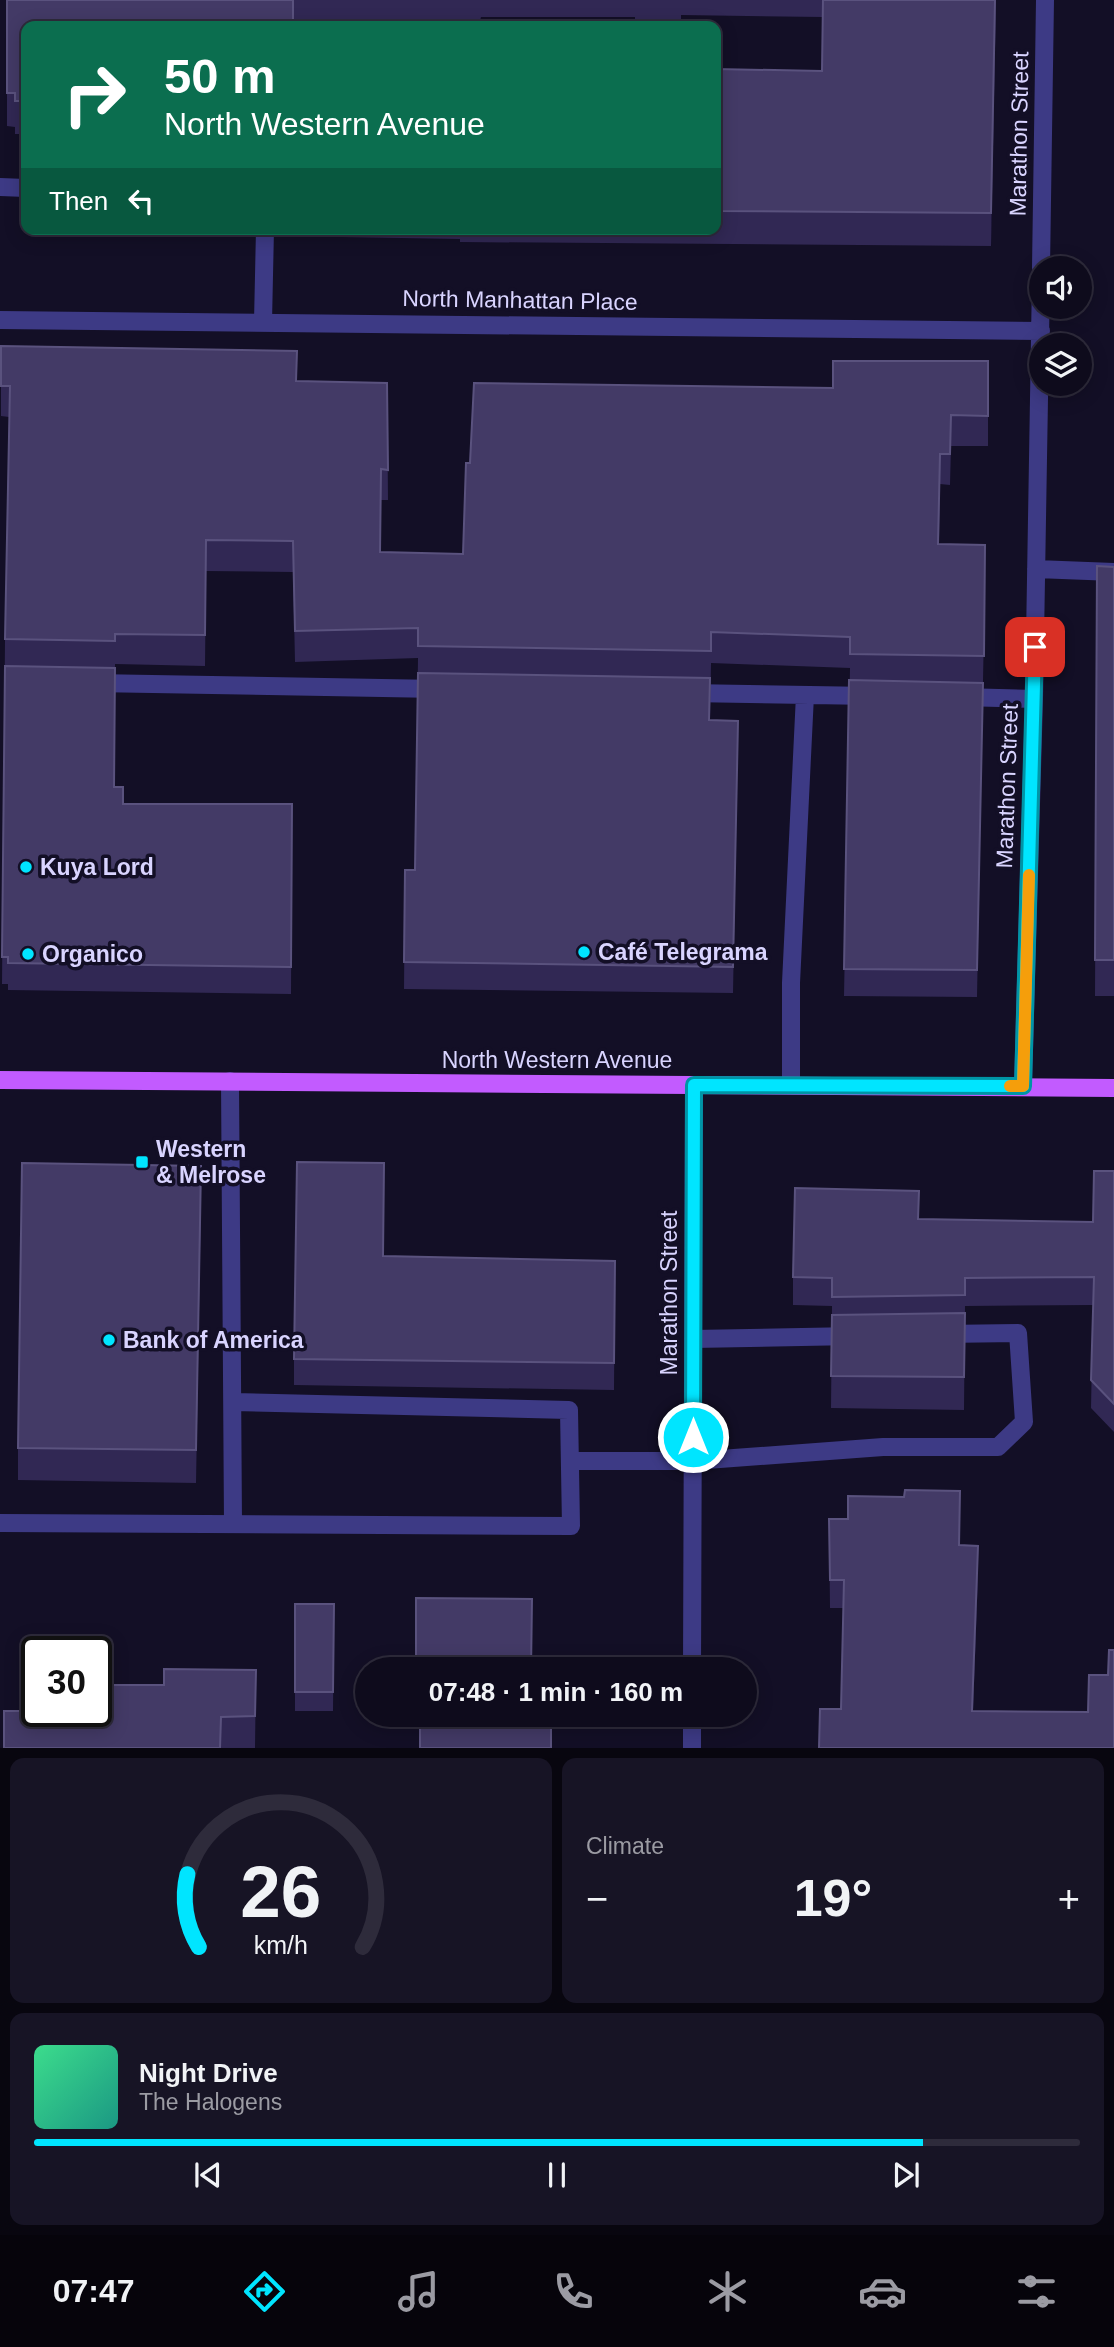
<!DOCTYPE html>
<html lang="en">
<head>
<meta charset="utf-8">
<style>
  :root { --surface:#0e0b1c; --page:#171425; --text:#f1f3f6; --muted:#9b9ba3; --line:#2e2b3b; --accent:#00e5ff }
  body { margin:0; font-family:Helvetica,sans-serif; background:var(--page); color:var(--text); height:100vh; display:flex; flex-direction:column; font-size:26px; white-space:nowrap }
  * { box-sizing:border-box; margin:0 }
  p { font-size:23px; color:var(--muted) }
  .icon { flex:none; width:38px; height:38px; fill:none; stroke:currentColor; stroke-width:2; stroke-linecap:round; stroke-linejoin:round }
  .map { position:relative; height:1748px; overflow:hidden }
  .details { display:flex; flex-direction:column; gap:10px; padding:10px; background:#08060f; flex:1 }
  .details>* { flex:none }
  .guide { position:absolute; left:21px; top:21px; width:700px; height:214px; border-radius:14px; box-shadow:0 4px 18px #0003,0 0 0 2px var(--line); background:#0b6e4f; color:#fff; overflow:hidden }
  .tools { position:absolute; left:1029px; top:256px; display:grid; gap:14px }
  .tools a { display:grid; place-items:center; width:63px; height:63px; border-radius:50%; background:var(--surface); box-shadow:0 4px 18px #0003,0 0 0 2px var(--line); font-size:35px }
  .speed { position:absolute; left:21px; top:1636px; display:flex; gap:14px; font-size:35px; font-weight:700; text-align:center }
  .speed>* { display:grid; place-content:center; width:91px; height:91px; border-radius:50%; background:var(--surface); box-shadow:0 4px 18px #0003,0 0 0 2px var(--line); line-height:1 }
  .speed .limit { border:4px solid #111; border-radius:10px; background:#fff; color:#111 }
  .pin { position:absolute; display:grid; place-items:center; width:60px; height:60px; color:#fff; margin:-30px; border-radius:14px; box-shadow:0 4px 10px #0006 }
  .me { position:absolute; width:77px; margin:-38px; rotate:0deg; stroke-linejoin:round; filter:drop-shadow(0 0 5px #0008) }
  .turn { display:flex; align-items:center; gap:24px; height:147px; padding:0 28px; font-size:32px }
  .turn .icon { width:91px; height:91px; stroke-width:2.5 }
  .turn b { display:block; font-size:49px; line-height:60px }
  .then { display:flex; align-items:center; height:66px; padding:0 28px; background:#0003; gap:14px; font-size:26px }
  .big { font-size:52px; font-weight:600; line-height:1.1 }
  .details .widget { flex:1; display:flex; flex-direction:column; justify-content:center; gap:10px; min-width:0; padding:0 24px; border-radius:14px; background:var(--page) }
  .details .dial { align-items:center; gap:0 }
  .dial svg { height:182px; overflow:visible; fill:none; stroke:var(--line); stroke-width:7; stroke-linecap:round; text-anchor:middle }
  .dial text { fill:var(--text); stroke:none }
  .song { display:flex; align-items:center; gap:21px }
  .cover { width:84px; height:84px; border-radius:10px; background:linear-gradient(135deg,hsl(150 70% 55%),hsl(170 70% 35%)) }
  .played { height:7px; border-radius:4px; background:linear-gradient(90deg,var(--accent) 85%,var(--line) 85%) }
  .keys { display:flex; justify-content:space-around; direction:ltr }
  .heat { display:flex; justify-content:space-between; align-items:center; font-size:38px; direction:ltr }
  .details .tiles { flex:1; display:grid; gap:10px; grid-template-columns:1fr 1fr }
  .widget:last-child { grid-column:span 2 }
  .trip { position:absolute; left:355px; top:1657px; width:402px; height:70px; border-radius:35px; background:var(--surface); box-shadow:0 4px 18px #0003,0 0 0 2px var(--line); font-weight:600; line-height:70px; text-align:center }
  .tab-bar { display:flex; height:112px; justify-content:space-around; align-items:center; background:#06040b; color:var(--muted) }
  .tab-bar .icon { width:49px; height:49px }
  .tab-bar .current { color:var(--accent) }
  .tab-bar b { font-size:32px; color:var(--text) }
  .map>svg:first-child { display:block }
  .lines { fill:none; stroke-linecap:round; stroke-linejoin:round }
  .minor { stroke:#3d3a85; stroke-width:18 }
  .major { stroke:#c25bff; stroke-width:18 }
  .wall { fill:#312854 }
  .shaded-wall { fill:#1d163a }
  .building { fill:#433a66; stroke:#5a527e; stroke-width:2 }
  .route-casing { stroke:#0095a6; stroke-width:18 }
  .route { stroke:#00e5ff; stroke-width:12 }
  .slow { stroke:#f59e0b; stroke-width:12 }
  .poi-dot { fill:#00e5ff; stroke:#130f26; stroke-width:2.5 }
  .labels { text-anchor:middle; dominant-baseline:central; stroke-width:7; stroke-linejoin:round; paint-order:stroke }
  .street-label { font-size:23px; fill:#d9d4ff; stroke:#130f26 }
  .poi-label { font-size:23px; font-weight:bold; fill:#d9d4ff; stroke:#130f26; text-anchor:start }
</style>
</head>
<body>
<div class="map">
<svg width="1114" height="1749" viewBox="0 0 1114 1749">
  <rect width="100%" height="100%" fill="#130f26"/>
  <g class="lines">
    <path class="minor" d="M0,187L26,188
      M1041,268L1045,0
      M0,320L1041,331
      M263,322L265,229
      M1036,569L1114,572
      M93,683L439,689
      M688,693L873,696
      M961,697L1034,699
      M230,1081L233,1524
      M791,1085V983L805,695
      M1023,1086L1034,699L1041,278
      M693,1339L855,1336
      M570,1461H693L883,1447H998L1024,1422L1018,1333L942,1334
      M0,1523L571,1526L569,1410L233,1402
      M692,1670L694,1085
      M692,1749V1715"/>
    <path class="major" d="M0,1080L1114,1088"/>
  </g>
  <path class="wall" d="M7,0H996L991,246L460,242V239L341,237V233H319V229H716V69L822,71L823,17L681,15V24L635,23V17H481L480,21L294,19L293,26H26V134H15V127L7,126Z
    M1,346L297,381L387,383L388,500H381L380,553L463,554L470,463L833,388L988,361V446H951L950,485L940,484L939,544L985,576L977,997L844,996L850,668L711,663L710,720L738,721L733,993L404,989L405,870H415L418,658L295,662L293,572L206,571L205,666L115,664L114,787L123,804H292L291,994L8,990V984H2L5,639L9,417L1,416Z
    M1097,566L1114,567V996H1095Z
    M1114,1171V1432L1091,1408L1093,1305L965,1306L964,1410L831,1408L832,1306L793,1305V1277L919,1219L1093,1222Z
    M201,1199L196,1483L18,1480V1448Z
    M383,1256L615,1261L614,1390L294,1385V1359Z
    M829,1519L960,1545L978,1574L973,1711L1088,1712L1108,1675L1114,1748L841,1709L844,1608H830Z
    M295,1604H334L333,1711H295Z
    M256,1670L255,1748H4L33,1711L164,1685Z"/>
  <path class="shaded-wall" d="M995,0H996L991,246V213Z
    M978,1546V1574L972,1739V1711Z"/>
  <path class="building" d="M7,0H293V26H26V101H15V93H7Z
    M823,0H995L991,213L716,211V69L822,71Z
    M1,346L297,351L296,381L387,383L388,470L381,469L380,552L463,554L466,463H470L474,383L833,388V361H988V416L951,415L950,454H940L938,544L985,545L984,656L850,654V637L711,632V651L418,646V628L295,631L293,541L206,540L205,635L115,634V641L5,639L10,386H1Z
    M1097,566L1114,567V960H1095Z
    M5,666L115,668L114,787H123V804H292L291,967L8,963V957H2Z
    M418,673L710,678L709,720L738,721L733,967L404,962L405,870H415Z
    M849,680L983,683L977,970L844,969Z
    M297,1162L384,1163L383,1256L615,1261L614,1363L294,1359Z
    M22,1163L201,1166L196,1450L18,1448Z
    M1094,1171H1114V1404L1091,1380L1094,1277L965,1278V1295L832,1297V1278L793,1277L795,1188L919,1191L918,1219L1093,1222Z
    M965,1313L964,1377L831,1376L832,1315Z
    M905,1490L960,1491L959,1545L978,1546L972,1711L1088,1712L1089,1675H1108L1109,1650H1114V1748H819L820,1709H841L844,1580H830L829,1519H848V1496L904,1497Z
    M416,1598L532,1599L531,1670H416Z
    M295,1604H334L333,1692H295Z
    M164,1669L256,1670L255,1716L221,1717L220,1748H4V1711H33L34,1685H37V1712H96V1685H164Z
    M420,1715H551V1748H420Z"/>
  <g class="lines">
    <g class="route-casing">
      <path id="route" d="M693,1437L694,1085L1023,1086L1035,647"/>
    </g>
    <use href="#route" class="route"/>
    <path class="slow" d="M1010,1086H1023L1029,875"/>
  </g>
  <g class="poi-dot">
    <circle cx="26" cy="867" r="7"/>
    <circle cx="584" cy="952" r="7"/>
    <circle cx="28" cy="954" r="7"/>
    <rect x="135" y="1155" width="14" height="14" rx="3.5"/>
    <circle cx="109" cy="1340" r="7"/>
  </g>
  <g class="labels">
    <g class="street-label">
      <text transform="translate(1019 134) rotate(-89)">Marathon Street</text>
      <text transform="translate(520 300) rotate(1)">North Manhattan Place</text>
      <text transform="translate(1007 786) rotate(-88)">Marathon Street</text>
      <text x="557" y="1060">North Western Avenue</text>
      <text transform="translate(669 1293) rotate(-90)">Marathon Street</text>
    </g>
    <g class="poi-label">
      <text x="40" y="867">Kuya Lord</text>
      <text x="598" y="952">Café Telegrama</text>
      <text x="42" y="954">Organico</text>
      <text x="156" y="1149">Western<tspan x="156" dy="26">&amp; Melrose</tspan></text>
      <text x="123" y="1340">Bank of America</text>
    </g>
  </g>
</svg>
<div class="tools">
<a><svg class="icon" aria-label="sound" viewBox="0 0 24 24"><path d="M4 9h4l5-4v14l-5-4H4zM17 9q2 3 0 6"/></svg></a>
<a><svg class="icon" aria-label="layers" viewBox="0 0 24 24"><path d="M12 4l9 5-9 5-9-5zM3 14l9 5 9-5"/></svg></a>
</div>
<div class="speed"><div class="limit">30</div></div>
<div class="pin" style="left:1035px;top:647px;background:#d93025"><svg class="icon" aria-label="arrive" viewBox="0 0 24 24"><path d="M6 21V4h12l-3 4 3 4H6"/></svg></div>
<svg class="me" style="left:693px;top:1437px" viewBox="-20 -20 40 40"><circle r="17" fill="#00e5ff" stroke="#fff" stroke-width="3"/><path d="M0-11L8 9 0 5-8 9z" fill="#fff"/></svg>
<div class="trip">07:48 · 1 min · 160 m</div>
<div class="guide">
<div class="turn"><svg class="icon" aria-label="right" viewBox="0 0 24 24"><path d="M7 20v-9h11M14 6l5 5-5 5"/></svg><div><b>50 m</b>North Western Avenue</div></div>
<div class="then">Then<svg class="icon" aria-label="left" viewBox="0 0 24 24"><path d="M17 20v-9H6M10 6l-5 5 5 5"/></svg></div>
</div>
</div>
<section class="details">
<div class="tiles">
<div class="widget dial"><svg viewBox="0 0 100 80">
<path d="M14 69A42 42 0 1 1 86 69"/>
<path d="M14 69A42 42 0 0 1 9 37" stroke="#00e5ff"/>
<text x="50" y="56" font-size="32" font-weight="700">26</text>
<text x="50" y="72" font-size="11">km/h</text>
</svg></div>
<div class="widget"><p>Climate</p>
<div class="heat"><a>−</a><b class="big">19°</b><a>+</a></div>
</div>
<div class="widget">
<div class="song"><i class="cover"></i><div><b>Night Drive</b><p>The Halogens</p></div></div>
<div class="played"></div>
<div class="keys"><svg class="icon" aria-label="previous" viewBox="0 0 24 24"><path d="M18 5L8 12l10 7zM5 5v14"/></svg><svg class="icon" aria-label="pause" viewBox="0 0 24 24"><path d="M8 5v14M16 5v14"/></svg><svg class="icon" aria-label="next" viewBox="0 0 24 24"><path d="M6 5l10 7-10 7zM19 5v14"/></svg></div>
</div>
</div>
</section>
<nav class="tab-bar">
<b>07:47</b>
<svg class="icon current" aria-label="directions" viewBox="0 0 24 24"><path d="M12 3l9 9-9 9-9-9zM9 14v-3h6M13 9l2 2-2 2"/></svg>
<svg class="icon" aria-label="music" viewBox="0 0 24 24"><path d="M9 18V5l10-2v13"/><circle cx="6" cy="18" r="3"/><circle cx="16" cy="16" r="3"/></svg>
<svg class="icon" aria-label="phone" viewBox="0 0 24 24"><path d="M5 4h4l2 5-3 2q2 4 5 5l2-3 5 2v4C11 20 4 13 5 4z"/></svg>
<svg class="icon" aria-label="climate" viewBox="0 0 24 24"><path d="M12 3v18M4 7l16 10M4 17L20 7"/></svg>
<svg class="icon" aria-label="car" viewBox="0 0 24 24"><path d="M5 17H2v-5l4-1 3-4h7l3 4 3 1v5h-3M9 17h6M6 11h13"/><circle cx="7" cy="17" r="2"/><circle cx="17" cy="17" r="2"/></svg>
<svg class="icon" aria-label="filters" viewBox="0 0 24 24"><path d="M4 7h16M4 17h16"/><circle cx="9" cy="7" r="2"/><circle cx="15" cy="17" r="2"/></svg>
</nav>
</body>
</html>
